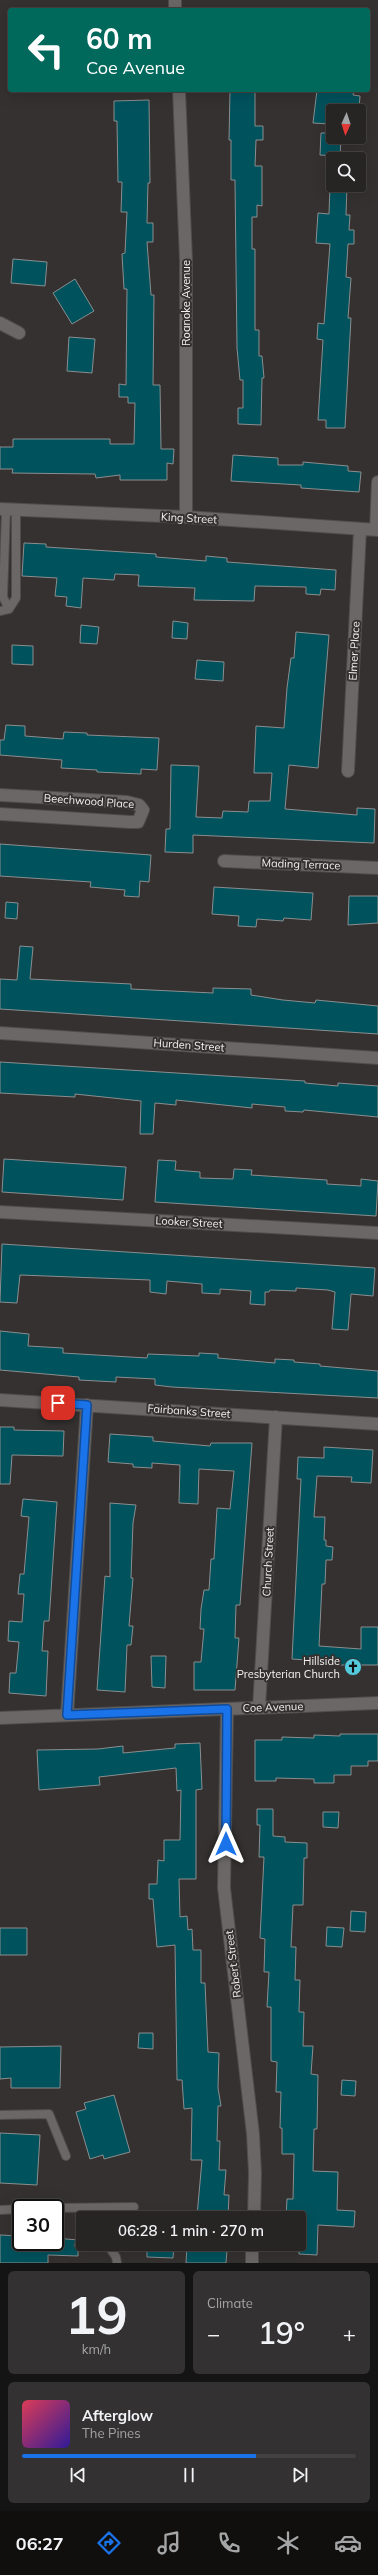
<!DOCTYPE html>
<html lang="en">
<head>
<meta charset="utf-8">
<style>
  :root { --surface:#272524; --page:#333131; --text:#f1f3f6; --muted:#a4a5a6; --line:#434241; --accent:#1a73e8 }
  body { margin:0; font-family:Mulish,sans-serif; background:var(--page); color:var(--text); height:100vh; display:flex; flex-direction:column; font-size:15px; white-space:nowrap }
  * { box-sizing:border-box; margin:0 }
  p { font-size:13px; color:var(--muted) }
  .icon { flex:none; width:22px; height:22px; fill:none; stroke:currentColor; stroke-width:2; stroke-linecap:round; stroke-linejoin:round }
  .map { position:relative; height:2263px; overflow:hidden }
  .details { display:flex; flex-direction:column; gap:8px; padding:8px; background:#151414; flex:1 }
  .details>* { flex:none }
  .banner { position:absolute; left:8px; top:8px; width:362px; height:84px; border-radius:4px; box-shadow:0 4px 16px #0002,0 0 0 1px var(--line); background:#00695c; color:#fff; overflow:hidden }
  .needle { width:26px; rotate:183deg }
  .fabs { position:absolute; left:326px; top:104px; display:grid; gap:8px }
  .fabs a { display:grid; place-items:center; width:40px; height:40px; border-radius:4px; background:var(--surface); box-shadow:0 4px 16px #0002,0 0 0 1px var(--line); font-size:20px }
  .speed { position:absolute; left:12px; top:2199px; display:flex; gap:8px; font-size:20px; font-weight:700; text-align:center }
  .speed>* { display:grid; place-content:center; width:52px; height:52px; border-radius:50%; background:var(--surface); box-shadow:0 4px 16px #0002,0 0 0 1px var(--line); line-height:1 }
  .speed .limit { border:2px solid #111; border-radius:6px; background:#fff; color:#111 }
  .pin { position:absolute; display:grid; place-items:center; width:34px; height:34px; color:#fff; margin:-17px; border-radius:8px; box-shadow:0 2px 6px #0006 }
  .me { position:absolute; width:44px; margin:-22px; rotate:0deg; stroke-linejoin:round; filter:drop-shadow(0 0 3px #0008) }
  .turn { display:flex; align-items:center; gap:14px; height:84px; padding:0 12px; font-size:18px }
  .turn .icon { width:52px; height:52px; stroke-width:2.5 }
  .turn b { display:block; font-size:28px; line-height:34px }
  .big { font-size:30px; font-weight:600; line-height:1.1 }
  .details .widget { flex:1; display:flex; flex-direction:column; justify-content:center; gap:6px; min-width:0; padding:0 14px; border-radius:6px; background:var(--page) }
  .details .dial { align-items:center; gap:0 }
  .dial b { font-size:52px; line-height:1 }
  .song { display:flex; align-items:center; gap:12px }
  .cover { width:48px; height:48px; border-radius:6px; background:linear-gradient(135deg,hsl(350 70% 55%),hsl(250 70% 35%)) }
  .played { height:4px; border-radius:2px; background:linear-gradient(90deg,var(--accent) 70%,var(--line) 70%) }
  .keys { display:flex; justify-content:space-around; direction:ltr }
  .heat { display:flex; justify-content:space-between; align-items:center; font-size:22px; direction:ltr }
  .details .tiles { flex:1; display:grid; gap:8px; grid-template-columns:1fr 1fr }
  .widget:last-child { grid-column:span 2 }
  .trip { position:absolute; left:76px; top:2211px; width:230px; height:40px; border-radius:4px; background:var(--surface); box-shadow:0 4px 16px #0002,0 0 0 1px var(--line); font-weight:600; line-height:40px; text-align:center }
  .dock { display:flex; height:64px; justify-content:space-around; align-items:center; background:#100f0e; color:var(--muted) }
  .dock .icon { width:28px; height:28px }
  .dock .active { color:var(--accent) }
  .dock b { font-size:18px; color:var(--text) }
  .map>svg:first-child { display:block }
  .building { fill:#00525d; stroke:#8a8e8f }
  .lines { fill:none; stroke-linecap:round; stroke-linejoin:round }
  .lane-casing { stroke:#4f4d4c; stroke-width:10 }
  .street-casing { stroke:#4f4d4c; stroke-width:14 }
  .lane { stroke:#6a6766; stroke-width:8 }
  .street { stroke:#6a6766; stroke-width:12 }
  .route-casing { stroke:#114b97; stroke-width:10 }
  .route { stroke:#1a73e8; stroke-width:7 }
  .labels { text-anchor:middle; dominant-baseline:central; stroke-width:4; stroke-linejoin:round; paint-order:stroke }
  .street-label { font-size:11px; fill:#f2f0ef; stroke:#343130 }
  .poi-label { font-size:11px; fill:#f2f0ef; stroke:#343130; text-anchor:end }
</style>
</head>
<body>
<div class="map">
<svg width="378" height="2263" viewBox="0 0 378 2263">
  <rect width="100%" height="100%" fill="#343130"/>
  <path class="building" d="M230,90H255V126H263V140H256L255,166H262V206L257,205V217H252V249H255V330H259V356H262L264,378H262L261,425L238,424V408H243V380H240L237,348L235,180H231V140H229Z
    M317,90H354L353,95L360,96L359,109L331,108L330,124L313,123Z
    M149,100L150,183H148L147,223H153V242H147L151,295H154L153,385H160L161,449H174L173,464L167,463V480H120V475L96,478L95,474L12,473L13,469H0V447H13V439H110V444H134L135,403H128V397H119V384L126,385L127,289H124L122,254L125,253L127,212H121L122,182H118L117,121H114V101Z
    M321,133H333V137H341L340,156L320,155Z
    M330,185H347L346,215H350L349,230H354V244H348L346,277L351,278L348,318H351L345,428H326V420H318L323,340L317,339L318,323L324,324L330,244L316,243L318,213L329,214Z
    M13,259L47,262L45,286L11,283Z
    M75,279L94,311L72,324L53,293Z
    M69,337L95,339L92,373L67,371Z
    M233,455L278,458V465H303V462L348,466V471L361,472L359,492L301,488V485L231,481Z
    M24,543L46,544V547L156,554V557L206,561V556L227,558V562L336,570L335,590L321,589L320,595L306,594V587L255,586L254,601L194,600L195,588L138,586L139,575L115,574L114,580L83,578L81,608L66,606L67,597L55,596L57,578L22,576Z
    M173,621L188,623L187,639L172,638Z
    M81,625L99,627L97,644L80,643Z
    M296,632L329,635L318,768L289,765L285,809L357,815V808L375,809L374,843L193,835V853L165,852L166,829H170L171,765L199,766L196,817L222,818L223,811L248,812L249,801H270L272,773H254L256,726L284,728L287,688L291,658H294Z
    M12,645L33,646V665L12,664Z
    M197,660L224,662L223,681L195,679Z
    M6,725L25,726V736L63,739L64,732L87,733V735L159,738L157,770L141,769V774L97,772V770L61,768L62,760L0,755V740H4Z
    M0,844L151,855L149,882L140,881L139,897L124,896L125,890L90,887L91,882L0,876Z
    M214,887L313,893L311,920L284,918L283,921L257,919L256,927L238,926L239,916L212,914Z
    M349,896H378V923L348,925Z
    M6,902L18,903L17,919L5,918Z
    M20,946L33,947L30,979L131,984V989L213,993V988L251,989V995L283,1000L315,1003L316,1000L378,1006V1034L0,1009V979L17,980Z
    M0,1062L305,1081V1083L338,1086V1083L378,1086V1117L304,1110L303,1112L285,1111V1107L252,1104V1108L176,1100V1105L155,1103L153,1134H140L141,1101L75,1094V1097L0,1093Z
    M4,1159L126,1167L123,1200L2,1192Z
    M158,1160L176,1161L175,1170L200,1172V1178L233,1179L234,1169L252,1170L251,1175L327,1180V1184L361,1186V1179L378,1181L376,1216L155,1202Z
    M2,1244L375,1268L373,1296L351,1294L348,1330L332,1329L335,1292L328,1290L296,1288V1291L270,1290L269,1292H265V1305L250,1304L251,1291L220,1289V1294L202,1293V1284L167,1281L166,1294L150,1292V1280L20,1275L17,1303L0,1302Z
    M0,1331L29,1334L28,1346L63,1348V1353L147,1358L148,1354L199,1356V1353L218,1354V1358L275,1363V1359L294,1360V1362L320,1364V1366L378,1371V1398L172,1387L155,1385V1379L116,1377V1382L79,1380V1377L0,1370Z
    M0,1427H14V1430L64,1431L63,1456L12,1455L10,1484H0Z
    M110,1434L153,1437V1441L210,1446L211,1443H252L240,1605H236L235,1638H239L235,1690H194V1662H201L204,1629H200L201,1609L204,1590H209L211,1559H214L217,1508L230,1509L234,1471L199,1469L198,1504L179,1503L180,1465L152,1463V1468L133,1467V1464L108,1462Z
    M324,1447L373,1450L371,1483L351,1482L352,1477L317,1476L314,1517H325L324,1540H326V1546L333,1547L332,1560H326L325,1584H322L319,1646L361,1649V1627H378V1665H336L337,1662L292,1659L301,1479H297L298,1457L324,1458Z
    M23,1499L57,1502L49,1621H44L42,1651H48L46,1696L9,1693L10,1673H16L19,1642L8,1641L9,1621L22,1622L24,1594H18L20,1574H24L29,1517L21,1516Z
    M110,1503L136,1505L133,1523L131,1578H133L129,1626H133L131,1645H127L125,1692L97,1690L105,1576L110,1577Z
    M151,1656H166L165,1688L152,1687Z
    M340,1734H378V1761H368V1766H351V1775H334V1783H314V1779L276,1778V1781H255V1740H282V1737L314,1738V1735L340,1736Z
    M200,1743L202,1789L196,1790V1879H179L180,1917L187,1916L188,1930L192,1929L193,1950H201V1983H205L208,2052L219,2053L218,2088L221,2106H218L217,2141H220L219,2170H226L224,2195H229L228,2218L197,2216L202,2160H191L192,2108L184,2109L182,2080H177L175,1945L157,1947L153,1899H149V1884H157L158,1860L164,1861V1840H180L181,1790L177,1791L176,1768L99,1777L100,1785L39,1790L37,1750L98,1749L123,1746V1753L175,1748V1744Z
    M257,1809H273V1836L285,1837V1842L307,1843V1858H304L303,1905H293L291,1947H296L295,1980H300L299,2012H304L303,2046H313L311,2074L318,2075L317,2129H314L313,2171L338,2172L337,2210L355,2211L354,2227L318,2225L317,2255L299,2254V2218H286L287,2199H293L294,2154H282V2128H280L281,2092H276L277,2062L271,2061V2007H267L269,1972H264L265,1939L260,1938L264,1857H259L260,1825H257Z
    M323,1812H339L338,1828L323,1827Z
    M351,1911L366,1912L365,1932L350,1931Z
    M327,1927L344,1928L342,1947L326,1946Z
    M0,1928H27V1955H0Z
    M139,2033H153V2049L138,2048Z
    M61,2046L60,2088H11V2078L0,2079V2047Z
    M342,2080L356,2081L355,2096L341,2095Z
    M114,2095L130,2152L104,2159L103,2155L90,2159L76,2112L86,2109L84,2103Z
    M0,2133L40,2135L37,2185L0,2183Z
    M0,2235L21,2236V2242H55V2238L78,2240L74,2245L78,2250V2256L48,2255V2263H0Z
    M147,2244H174L173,2258L147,2257Z
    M187,2247L227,2250L226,2263H186Z"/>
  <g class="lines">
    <g class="lane-casing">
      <path id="lane" d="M6,510L3,597L9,609
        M0,611L9,609L16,598V510
        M0,2115L49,2114L66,2156
        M55,2208L134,2207
        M0,2210L21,2209
        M79,2245L109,2247L116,2257L117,2263"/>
    </g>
    <g class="street-casing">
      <path id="street" d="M175,0V10
        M179,90L186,260V517
        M0,323L19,333
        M0,509L186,517L378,530
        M376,530L378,482
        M348,771L360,530
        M0,795L127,802L139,805L143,810L138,822H130L0,814
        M224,861L378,868
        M0,1033L378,1058
        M0,1212L378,1233
        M0,1400L378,1424
        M259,1708L276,1417
        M227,1709L224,1888L253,2134L255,2173L254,2218
        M67,1715L87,1405
        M0,1718L378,1703
        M252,2263V2244"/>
    </g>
    <use href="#lane" class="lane"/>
    <use href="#street" class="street"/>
  </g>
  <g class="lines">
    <g class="route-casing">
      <path id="route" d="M58,1403L87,1405L67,1715L227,1709L226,1844"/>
    </g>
    <use href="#route" class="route"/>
  </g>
  <defs>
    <g id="church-disc" transform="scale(0.9)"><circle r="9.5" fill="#54cadd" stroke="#343130"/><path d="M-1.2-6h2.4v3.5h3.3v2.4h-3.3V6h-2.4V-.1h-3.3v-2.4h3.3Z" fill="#111"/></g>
  </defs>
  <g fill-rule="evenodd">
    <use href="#church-disc" x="353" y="1667"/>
  </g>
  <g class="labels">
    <g class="street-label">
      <text transform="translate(186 303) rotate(-90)">Roanoke Avenue</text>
      <text transform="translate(189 518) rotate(3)">King Street</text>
      <text transform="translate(354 651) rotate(-87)">Elmer Place</text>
      <text transform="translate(89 801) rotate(4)">Beechwood Place</text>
      <text transform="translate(301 864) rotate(2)">Mading Terrace</text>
      <text transform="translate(189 1045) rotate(4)">Hurden Street</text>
      <text transform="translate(189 1222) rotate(3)">Looker Street</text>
      <text transform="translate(189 1411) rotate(4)">Fairbanks Street</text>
      <text transform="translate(268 1562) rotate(-87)">Church Street</text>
      <text transform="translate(273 1707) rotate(-2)">Coe Avenue</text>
      <text transform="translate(233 1964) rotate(-97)">Robert Street</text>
    </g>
    <g class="poi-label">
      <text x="340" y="1661">Hillside<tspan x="340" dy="13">Presbyterian Church</tspan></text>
    </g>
  </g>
</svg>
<div class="fabs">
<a><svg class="needle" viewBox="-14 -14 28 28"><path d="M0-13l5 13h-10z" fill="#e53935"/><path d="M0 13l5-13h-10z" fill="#a4a5a6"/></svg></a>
<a><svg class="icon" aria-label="search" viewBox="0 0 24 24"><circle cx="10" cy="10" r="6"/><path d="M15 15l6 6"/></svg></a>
</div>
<div class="speed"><div class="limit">30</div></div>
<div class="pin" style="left:58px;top:1403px;background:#d93025"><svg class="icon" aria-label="arrive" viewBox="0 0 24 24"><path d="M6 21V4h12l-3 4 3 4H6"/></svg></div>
<svg class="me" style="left:226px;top:1844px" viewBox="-20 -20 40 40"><path d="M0-17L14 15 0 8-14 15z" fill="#1a73e8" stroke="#fff" stroke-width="4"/></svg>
<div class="trip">06:28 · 1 min · 270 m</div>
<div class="banner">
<div class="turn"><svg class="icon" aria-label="left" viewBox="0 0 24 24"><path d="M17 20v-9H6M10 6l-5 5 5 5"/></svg><div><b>60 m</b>Coe Avenue</div></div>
</div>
</div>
<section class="details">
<div class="tiles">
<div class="widget dial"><b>19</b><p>km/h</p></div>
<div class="widget"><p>Climate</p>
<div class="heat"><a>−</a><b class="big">19°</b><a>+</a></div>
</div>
<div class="widget">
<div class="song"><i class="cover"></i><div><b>Afterglow</b><p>The Pines</p></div></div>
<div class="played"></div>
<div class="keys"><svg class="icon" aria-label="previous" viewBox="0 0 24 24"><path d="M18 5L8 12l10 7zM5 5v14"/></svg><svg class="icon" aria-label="pause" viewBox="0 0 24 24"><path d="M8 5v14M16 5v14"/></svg><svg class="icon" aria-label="next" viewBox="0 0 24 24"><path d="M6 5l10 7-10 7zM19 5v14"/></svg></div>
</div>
</div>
</section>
<nav class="dock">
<b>06:27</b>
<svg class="icon active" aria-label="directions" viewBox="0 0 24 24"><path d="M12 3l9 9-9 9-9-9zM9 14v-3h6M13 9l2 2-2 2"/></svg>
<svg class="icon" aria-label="music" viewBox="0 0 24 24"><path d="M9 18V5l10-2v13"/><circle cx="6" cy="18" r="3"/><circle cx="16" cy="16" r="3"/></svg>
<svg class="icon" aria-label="phone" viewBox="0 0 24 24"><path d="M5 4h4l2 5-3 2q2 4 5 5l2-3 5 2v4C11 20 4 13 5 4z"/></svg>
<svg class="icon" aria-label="climate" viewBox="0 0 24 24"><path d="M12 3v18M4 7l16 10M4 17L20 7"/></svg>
<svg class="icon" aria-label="car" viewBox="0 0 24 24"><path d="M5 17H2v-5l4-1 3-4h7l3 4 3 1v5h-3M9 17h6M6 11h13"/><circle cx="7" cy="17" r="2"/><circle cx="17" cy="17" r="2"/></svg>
</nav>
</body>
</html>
